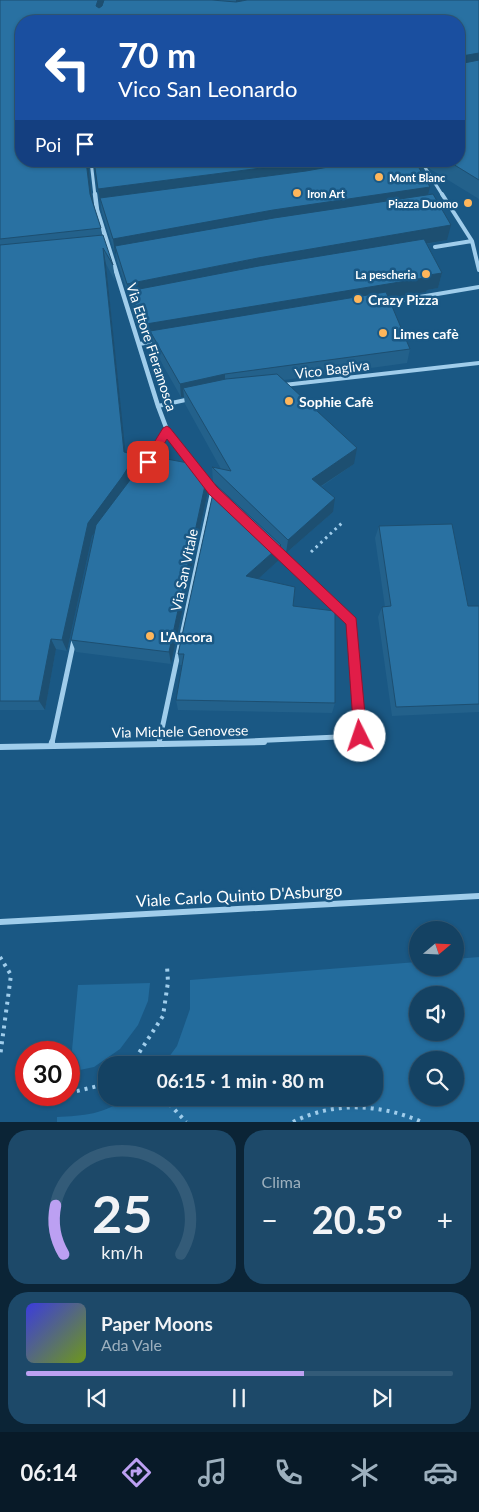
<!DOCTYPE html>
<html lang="it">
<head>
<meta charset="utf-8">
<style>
  :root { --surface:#144263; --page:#1d4969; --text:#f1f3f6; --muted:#9db0be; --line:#335b78; --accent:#bca0f2 }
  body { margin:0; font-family:Lato,sans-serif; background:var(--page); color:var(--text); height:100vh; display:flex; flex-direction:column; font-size:19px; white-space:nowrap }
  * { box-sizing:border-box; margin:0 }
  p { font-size:16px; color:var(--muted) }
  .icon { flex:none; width:28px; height:28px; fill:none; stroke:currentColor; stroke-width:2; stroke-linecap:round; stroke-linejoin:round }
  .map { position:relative; height:1122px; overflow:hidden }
  .sheet { display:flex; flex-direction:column; gap:8px; padding:8px; background:#0b2436; flex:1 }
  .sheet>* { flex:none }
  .guide { position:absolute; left:15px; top:15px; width:450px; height:152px; border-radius:20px; box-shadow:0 1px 4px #0004,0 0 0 1px var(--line); background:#1a4fa0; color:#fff; overflow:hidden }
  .needle { width:32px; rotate:71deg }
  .controls { position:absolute; left:409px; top:921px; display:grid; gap:10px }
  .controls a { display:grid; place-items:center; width:55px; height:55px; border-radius:50%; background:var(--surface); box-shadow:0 1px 4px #0004,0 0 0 1px var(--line); font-size:25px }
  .speed { position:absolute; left:15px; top:1041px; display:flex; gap:10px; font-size:25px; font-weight:700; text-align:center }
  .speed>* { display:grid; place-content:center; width:65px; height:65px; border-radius:50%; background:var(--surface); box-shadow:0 1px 4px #0004,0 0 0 1px var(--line); line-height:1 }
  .speed .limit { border:8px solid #d22; background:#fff; color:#111 }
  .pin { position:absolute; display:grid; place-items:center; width:42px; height:42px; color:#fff; margin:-21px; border-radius:10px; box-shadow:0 2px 8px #0006 }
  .me { position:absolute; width:55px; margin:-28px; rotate:356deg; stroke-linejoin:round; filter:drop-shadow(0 0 4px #0008) }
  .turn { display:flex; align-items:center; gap:18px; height:105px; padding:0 20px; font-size:22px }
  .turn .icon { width:65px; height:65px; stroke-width:2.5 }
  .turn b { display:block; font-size:35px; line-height:42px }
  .then { display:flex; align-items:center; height:48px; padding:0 20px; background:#0003; gap:10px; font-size:19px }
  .big { font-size:38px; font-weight:700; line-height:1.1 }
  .sheet .widget { flex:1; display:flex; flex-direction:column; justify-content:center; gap:8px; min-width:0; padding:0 18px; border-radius:20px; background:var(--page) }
  .sheet .dial { align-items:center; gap:0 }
  .dial svg { height:130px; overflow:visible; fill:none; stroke:var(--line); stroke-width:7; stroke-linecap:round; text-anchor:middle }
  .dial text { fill:var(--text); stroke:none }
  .song { display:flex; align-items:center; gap:15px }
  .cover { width:60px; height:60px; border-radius:8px; background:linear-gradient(135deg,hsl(240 70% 55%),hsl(80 70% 35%)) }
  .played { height:5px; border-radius:2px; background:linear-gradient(90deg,var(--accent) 65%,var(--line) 65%) }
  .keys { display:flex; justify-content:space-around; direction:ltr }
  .heat { display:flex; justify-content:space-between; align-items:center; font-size:28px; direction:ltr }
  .sheet .tiles { flex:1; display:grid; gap:8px; grid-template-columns:1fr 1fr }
  .widget:last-child { grid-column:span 2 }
  .trip { position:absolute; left:98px; top:1056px; width:285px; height:50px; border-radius:20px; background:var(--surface); box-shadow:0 1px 4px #0004,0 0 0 1px var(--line); font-weight:700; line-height:50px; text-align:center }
  .tabs { display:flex; height:80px; justify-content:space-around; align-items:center; background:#081a28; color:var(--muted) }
  .tabs .icon { width:35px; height:35px }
  .tabs .on { color:var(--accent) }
  .tabs b { font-size:22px; color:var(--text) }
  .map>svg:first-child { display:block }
  .green { fill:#236c9d; fill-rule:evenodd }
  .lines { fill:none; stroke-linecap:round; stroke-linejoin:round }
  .path-far1 { stroke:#a0cdeb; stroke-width:3; stroke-dasharray:2.5 4; stroke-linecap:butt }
  .path { stroke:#a0cdeb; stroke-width:4; stroke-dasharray:3 5; stroke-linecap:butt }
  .pedestrian-far1 { stroke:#a0cdeb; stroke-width:3 }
  .pedestrian { stroke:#a0cdeb; stroke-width:4 }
  .minor-far3 { stroke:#a0cdeb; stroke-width:3 }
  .minor-far2 { stroke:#a0cdeb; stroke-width:4.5 }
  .minor-far1 { stroke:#a0cdeb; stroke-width:5 }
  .minor { stroke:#a0cdeb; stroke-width:6 }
  .wall { fill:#23618b }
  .shaded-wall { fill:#1d4f71 }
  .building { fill:#2971a2; stroke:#1d4f71 }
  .route { fill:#e11d48; stroke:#92132f }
  .poi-dot { fill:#feb65b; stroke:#1a5884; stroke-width:2 }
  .labels { text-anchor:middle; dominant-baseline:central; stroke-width:5; stroke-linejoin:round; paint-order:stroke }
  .far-poi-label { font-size:11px; font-weight:bold; fill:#fff; stroke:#1a5884; text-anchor:start }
  .poi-label { font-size:14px; font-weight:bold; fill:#fff; stroke:#1a5884; text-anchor:start }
  .street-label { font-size:14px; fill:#fff; stroke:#1a5884 }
  .near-street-label { font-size:16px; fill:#fff; stroke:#1a5884 }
</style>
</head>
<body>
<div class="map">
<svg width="479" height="1122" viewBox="0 0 479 1122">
  <rect width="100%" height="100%" fill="#1a5884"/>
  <path class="green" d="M479,957V1122H57V1117C83,1116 105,1114 126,1098H374V1065H163L177,1046L190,1009V980L417,962L418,968H455V959ZM418,995H455V1032H418ZM418,1060H455V1098H418Z
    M150,983L148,1001L138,1025L120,1049L94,1067L70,1072L78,985Z"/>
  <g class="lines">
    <path class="path-far1" d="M311,552L344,521"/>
    <path class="path" d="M0,957L11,975L0,1057
      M135,1059L163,1016L168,982L167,966
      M127,1065L135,1059L139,1065
      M69,1093L98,1086L106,1080
      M164,1098L186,1122
      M293,1122C334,1101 381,1104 422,1122"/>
    <path class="pedestrian-far1" d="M421,161L443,196
      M411,164L421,162"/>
    <path class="pedestrian" d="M442,194L472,241L479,270
      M434,205L447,203
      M435,247L472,241
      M384,303L479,287
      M139,344L157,341
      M284,385L479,363
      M158,406L190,399"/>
    <path class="minor-far3" d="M91,161L95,196"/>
    <path class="minor-far2" d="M95,194L97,210L158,406L167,430L174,439
      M162,439L167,430"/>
    <path class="minor-far1" d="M173,438L195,467
      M149,460L162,438
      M205,480L217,495
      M52,743L74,640
      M159,743L213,490
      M206,743L360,736L352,622L276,551"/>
    <path class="minor" d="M51,746L52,742
      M0,747L264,742
      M0,922L479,896"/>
  </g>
  <path class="wall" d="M0,0H479V199L430,169L425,161H459V21H21L88,161L92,200L101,228L102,235L113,265L115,281L106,264L125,453L136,455L138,466L208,491L171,664L76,652L71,640L94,533L92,536L67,651L56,649L45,710H0Z
    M94,161L428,195L447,240L427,244L442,273L438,288L427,290L426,292L388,298L410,349L407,363L284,380L354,464L321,487L333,512L286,553L281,548L280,559L258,579L293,606L335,703L332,713L178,710L176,700L182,665H180L178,654L215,484L213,482L212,467L221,469L185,404L184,397H181L152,346L151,338L148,339L135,316L132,306L131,298H129L117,261L116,253L115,254L102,213Z
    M379,526L468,606H479V712L392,716L378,617L382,607H385L375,538Z"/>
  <path class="shaded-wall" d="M98,0H105L99,21L96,6Z
    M236,0H298L236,12Z
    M479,53V69L459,73L460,61L462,56Z
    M86,161H88L93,211L90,194Z
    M316,161H404L100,198L101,206L98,189Z
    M430,187L426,202L115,246L116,253L115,254L113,239L273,210Z
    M451,225L447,240L257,273L129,291L131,298H129L127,284L258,258Z
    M103,248L106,264L127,466L124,452Z
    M442,273L438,288L427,290L426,292L154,338L150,331L151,338L148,339L146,324Z
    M225,374V388H183L184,397H181L180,384Z
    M357,448L354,464L309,494L312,479Z
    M136,455L139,468L125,491L92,536L67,651L62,640L88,523Z
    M207,476L208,491L171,664L169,652Z
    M335,498L333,512L286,553L288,540Z
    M281,545L280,559L246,590V576Z
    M51,639L56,649L45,710L39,701Z"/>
  <path class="building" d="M0,0H98L96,6L99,8L102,6L104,0H212L236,2L247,0H479V53L462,56L460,61L464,63L479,60V180L448,161H459V21H21V161H86L90,194L101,228L0,239Z
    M94,161H316L98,189Z
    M362,161H415L430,187L273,210L113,239L100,198L306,171Z
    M433,194L451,225L258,258L127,284L115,246L274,218Z
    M103,235L113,265L103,248L124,452L136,455L122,477L88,523L62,640L51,639L39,701H0V245Z
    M424,239L442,273L429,275L430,277L146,324L133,301L129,291L259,266Z
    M386,292L410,349L225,374L180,384L150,331Z
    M277,374L357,448L312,479L335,498L288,540L212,467L231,471L183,388L226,379Z
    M145,455L199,465L207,476L169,652L71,640L96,525L130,480Z
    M215,484L281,545L246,576L295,587L293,606L335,611V703L176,700L184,654H178Z
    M452,524L468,606H479V704L396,707L382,607L391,606L379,526Z"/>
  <path class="route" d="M167,426L170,428L217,487L356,618L367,736L365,741L360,743L356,741L354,736L346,624L209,494L167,439L152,464H144L143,462L144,459L163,428Z"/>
  <g class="poi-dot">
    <circle cx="379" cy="177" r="5"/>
    <circle cx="297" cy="193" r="5"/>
    <circle cx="468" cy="203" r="5"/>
    <circle cx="426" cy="274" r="5"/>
    <circle cx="358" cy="299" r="5"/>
    <circle cx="383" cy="333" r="5"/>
    <circle cx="289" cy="401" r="5"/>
    <circle cx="150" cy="636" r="5"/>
  </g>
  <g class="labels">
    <g class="far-poi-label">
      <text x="389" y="177">Mont Blanc</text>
      <text x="307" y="193">Iron Art</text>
      <text x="458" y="203" text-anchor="end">Piazza Duomo</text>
      <text x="416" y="274" text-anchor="end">La pescheria</text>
    </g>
    <g class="poi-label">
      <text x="368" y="299">Crazy Pizza</text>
      <text x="393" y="333">Limes cafè</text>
      <text x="299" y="401">Sophie Cafè</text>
      <text x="160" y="636">L'Ancora</text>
    </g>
    <g class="street-label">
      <text transform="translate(152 347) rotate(72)">Via Ettore Fieramosca</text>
      <text transform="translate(332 369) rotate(-7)">Vico Bagliva</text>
      <text transform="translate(184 570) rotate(-78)">Via San Vitale</text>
      <text transform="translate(180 731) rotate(-1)">Via Michele Genovese</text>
    </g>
    <g class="near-street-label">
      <text transform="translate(239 895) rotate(-3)">Viale Carlo Quinto D'Asburgo</text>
    </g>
  </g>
</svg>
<div class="controls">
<a><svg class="needle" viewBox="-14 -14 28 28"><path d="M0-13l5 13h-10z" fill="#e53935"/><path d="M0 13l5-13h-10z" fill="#9db0be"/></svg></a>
<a><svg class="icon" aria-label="sound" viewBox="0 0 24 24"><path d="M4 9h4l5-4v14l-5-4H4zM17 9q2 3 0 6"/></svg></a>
<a><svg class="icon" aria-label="search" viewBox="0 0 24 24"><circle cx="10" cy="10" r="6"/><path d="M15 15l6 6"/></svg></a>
</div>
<div class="speed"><div class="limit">30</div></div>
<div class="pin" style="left:148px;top:462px;background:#d93025"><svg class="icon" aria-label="arrive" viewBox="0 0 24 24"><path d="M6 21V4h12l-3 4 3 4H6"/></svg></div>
<svg class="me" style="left:360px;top:736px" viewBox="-20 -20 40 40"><circle r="19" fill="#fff"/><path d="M0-13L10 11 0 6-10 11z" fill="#e11d48"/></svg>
<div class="trip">06:15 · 1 min · 80 m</div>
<div class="guide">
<div class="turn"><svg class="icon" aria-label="left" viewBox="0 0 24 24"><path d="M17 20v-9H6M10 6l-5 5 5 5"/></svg><div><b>70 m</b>Vico San Leonardo</div></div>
<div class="then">Poi<svg class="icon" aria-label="arrive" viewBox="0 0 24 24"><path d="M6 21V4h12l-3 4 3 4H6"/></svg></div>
</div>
</div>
<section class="sheet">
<div class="tiles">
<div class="widget dial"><svg viewBox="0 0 100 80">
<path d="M14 69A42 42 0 1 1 86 69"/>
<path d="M14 69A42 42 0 0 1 9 39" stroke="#bca0f2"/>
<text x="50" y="56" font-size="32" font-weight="700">25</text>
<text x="50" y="72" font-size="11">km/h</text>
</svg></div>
<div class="widget"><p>Clima</p>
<div class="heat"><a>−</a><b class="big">20.5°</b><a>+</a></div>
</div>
<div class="widget">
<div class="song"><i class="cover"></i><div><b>Paper Moons</b><p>Ada Vale</p></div></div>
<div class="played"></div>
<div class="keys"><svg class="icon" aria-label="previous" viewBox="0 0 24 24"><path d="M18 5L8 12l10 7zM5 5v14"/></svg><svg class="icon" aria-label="pause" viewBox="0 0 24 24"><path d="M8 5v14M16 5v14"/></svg><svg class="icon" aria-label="next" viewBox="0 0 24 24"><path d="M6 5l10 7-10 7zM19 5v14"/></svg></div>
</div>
</div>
</section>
<nav class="tabs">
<b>06:14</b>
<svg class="icon on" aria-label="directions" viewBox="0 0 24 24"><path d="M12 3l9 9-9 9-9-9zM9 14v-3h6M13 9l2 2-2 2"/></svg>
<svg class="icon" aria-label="music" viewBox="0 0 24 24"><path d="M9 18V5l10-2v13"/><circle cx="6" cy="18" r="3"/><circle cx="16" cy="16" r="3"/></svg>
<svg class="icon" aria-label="phone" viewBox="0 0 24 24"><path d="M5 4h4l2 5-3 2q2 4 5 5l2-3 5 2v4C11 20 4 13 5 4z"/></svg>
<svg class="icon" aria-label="climate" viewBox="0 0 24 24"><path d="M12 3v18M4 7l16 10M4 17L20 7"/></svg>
<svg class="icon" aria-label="car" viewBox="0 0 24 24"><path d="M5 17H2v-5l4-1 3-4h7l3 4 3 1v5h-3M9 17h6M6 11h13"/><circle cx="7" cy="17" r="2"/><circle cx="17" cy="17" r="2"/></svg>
</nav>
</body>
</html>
